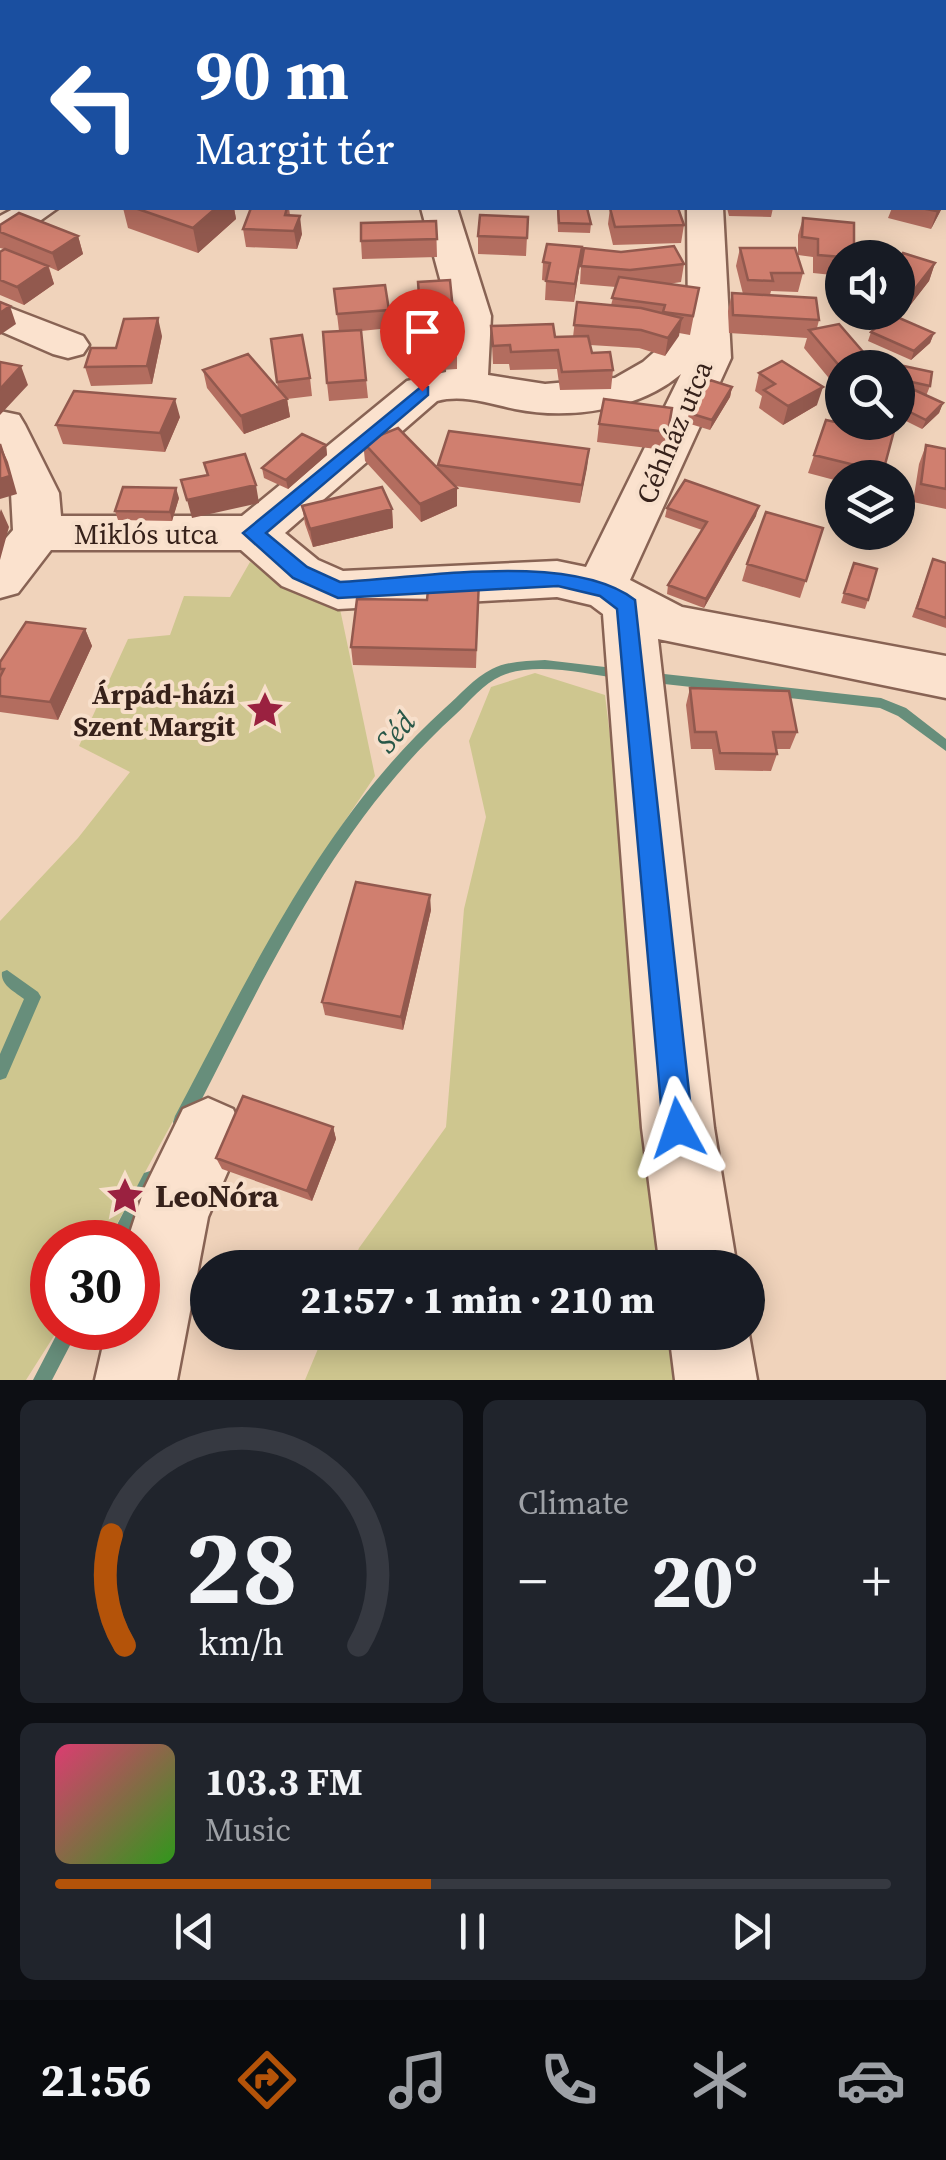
<!DOCTYPE html>
<html lang="en">
<head>
<meta charset="utf-8">
<style>
  :root { --surface:#171b24; --page:#20242c; --text:#f1f3f6; --muted:#9ea1a6; --line:#363941; --accent:#b45309 }
  body { margin:0; font-family:"Source Serif 4",serif; background:var(--page); color:var(--text); height:100vh; display:flex; flex-direction:column; font-size:38px; white-space:nowrap }
  * { box-sizing:border-box; margin:0 }
  p { font-size:32px; color:var(--muted) }
  .icon { flex:none; width:55px; height:55px; fill:none; stroke:currentColor; stroke-width:2; stroke-linecap:round; stroke-linejoin:round }
  .map { position:relative; height:1380px; overflow:hidden }
  .drawer { display:flex; flex-direction:column; gap:20px; padding:20px; background:#0d0f14; flex:1 }
  .drawer>* { flex:none }
  .top-card { position:absolute; left:0px; top:0px; width:948px; height:210px; box-shadow:0 5px 25px #0003; background:#1a4fa0; color:#fff; overflow:hidden }
  .controls { position:absolute; left:825px; top:240px; display:grid; gap:20px }
  .controls a { display:grid; place-items:center; width:90px; height:90px; border-radius:50%; background:var(--surface); box-shadow:0 5px 25px #0003; font-size:50px }
  .speed { position:absolute; left:30px; top:1220px; display:flex; gap:20px; font-size:50px; font-weight:700; text-align:center }
  .speed>* { display:grid; place-content:center; width:130px; height:130px; border-radius:50%; background:var(--surface); box-shadow:0 5px 25px #0003; line-height:1 }
  .speed .limit { border:15px solid #d22; background:#fff; color:#111 }
  .pin { position:absolute; display:grid; place-items:center; width:85px; height:85px; color:#fff; margin:-102px -42px; border-radius:50% 50% 50% 0; rotate:-45deg; box-shadow:0 0 10px #0007 }
  .pin .icon { rotate:45deg }
  .me { position:absolute; width:110px; margin:-55px; rotate:355deg; stroke-linejoin:round; filter:drop-shadow(0 0 8px #0008) }
  .turn { display:flex; align-items:center; gap:35px; height:210px; padding:0 30px; font-size:45px }
  .turn .icon { width:130px; height:130px; stroke-width:2.5 }
  .turn b { display:block; font-size:70px; line-height:85px }
  .big { font-size:75px; font-weight:800; line-height:1.1 }
  .drawer .tile { flex:1; display:flex; flex-direction:column; justify-content:center; gap:15px; min-width:0; padding:0 35px; border-radius:15px; background:var(--page) }
  .drawer .dial { align-items:center; gap:0 }
  .dial svg { height:260px; overflow:visible; fill:none; stroke:var(--line); stroke-width:7; stroke-linecap:round; text-anchor:middle }
  .dial text { fill:var(--text); stroke:none }
  .song { display:flex; align-items:center; gap:30px }
  .cover { width:120px; height:120px; border-radius:15px; background:linear-gradient(135deg,hsl(340 70% 55%),hsl(110 70% 35%)) }
  .played { height:10px; border-radius:5px; background:linear-gradient(90deg,var(--accent) 45%,var(--line) 45%) }
  .keys { display:flex; justify-content:space-around; direction:ltr }
  .heat { display:flex; justify-content:space-between; align-items:center; font-size:55px; direction:ltr }
  .drawer .tiles { flex:1; display:grid; gap:20px; grid-template-columns:1fr 1fr }
  .tile:last-child { grid-column:span 2 }
  .trip { position:absolute; left:190px; top:1250px; width:575px; height:100px; border-radius:50px; background:var(--surface); box-shadow:0 5px 25px #0003; font-weight:800; line-height:100px; text-align:center }
  .menu { display:flex; height:160px; justify-content:space-around; align-items:center; background:#090b0e; color:var(--muted) }
  .menu .icon { width:70px; height:70px }
  .menu .selected { color:var(--accent) }
  .menu b { font-size:45px; color:var(--text) }
  .map>svg:first-child { display:block }
  .green { fill:#cec68f }
  .lines { fill:none; stroke-linecap:round; stroke-linejoin:round }
  .stream { fill:#678e7b; fill-rule:evenodd }
  .minor-casing { stroke:#886354; stroke-width:5 }
  .minor { fill:#fbe2ce; fill-rule:evenodd }
  .wall { fill:#b36d5f }
  .shaded-wall { fill:#92594e }
  .building { fill:#d07f6f; stroke:#92594e; stroke-width:2.5 }
  .route { fill:#1a73e8; stroke:#114b97; stroke-width:2.5 }
  .labels { text-anchor:middle; dominant-baseline:central; stroke-width:8; stroke-linejoin:round; paint-order:stroke }
  .street-label { font-size:28px; fill:#36211a; stroke:#f7dfcb }
  .poi-label { font-size:28px; font-weight:bold; fill:#36211a; stroke:#f7dfcb; text-anchor:end }
  .water-label { font-size:30px; font-style:italic; fill:#285748; stroke:#f7dfcb }
  .near-poi-label { font-size:32px; font-weight:bold; fill:#36211a; stroke:#f7dfcb; text-anchor:start }
</style>
</head>
<body>
<div class="map">
<svg width="946" height="1380" viewBox="0 0 946 1380">
  <rect width="100%" height="100%" fill="#f0d3bb"/>
  <path class="green" d="M250,562L293,589L340,609L375,776L300,888L107,1242H52V1328H59L26,1380H0V921L78,838L130,772L79,746L128,639L170,635L184,596L230,597Z
    M535,673L605,695L620,819L636,1074L665,1267L351,1268L359,1248L446,1127L464,909L486,817L469,741L491,687Z
    M325,1332L675,1333L682,1380H305Z"/>
  <g class="lines">
    <path class="stream" d="M545,660L622,669L626,671L628,674L626,677L622,679C587,674 535,661 501,676C484,683 469,702 455,715C332,826 262,983 187,1128L181,1130L175,1128L173,1122L175,1116C251,973 323,818 445,708C460,695 474,678 492,669C508,661 527,661 545,660Z
      M646,672L881,698L906,708L946,739V751L898,716L880,708L646,682L642,680L640,677L642,674Z
      M7,970L38,992L41,997L6,1078L0,1080V1054L24,999C15,992 0,985 2,972Z
      M150,1171L156,1173L158,1179L125,1242H108L144,1173Z
      M60,1328H79L52,1380H33Z"/>
    <g class="minor-casing">
      <path id="minor" d="M843,0H871V2H843Z
        M945,44H946V62H945Z
        M0,126H2V147H0Z
        M15,208H58L13,240L0,243V216Z
        M421,208H457L491,316L488,375L545,384L615,378L643,362L688,322L687,208H723L731,358L630,580L682,607L946,656V698L658,639L714,1128L737,1268H660L642,1128L603,614L591,605L557,597L338,609L282,586L241,550H51L18,593L0,598V545L13,530L11,493L0,468V411L19,415L25,425L59,493L61,516H242L407,381L446,372L450,316ZM681,374L586,567L557,561L343,571L318,560L285,533L437,401C464,394 490,404 515,409C570,420 639,410 681,374Z
        M0,304L83,336L89,345L83,354L68,358L53,354L0,331Z
        M208,1098L233,1109L244,1134L208,1217L177,1380H95L107,1328H138V1242H127L145,1187L183,1109Z
        M748,1329L757,1380H675L669,1332Z"/>
    </g>
    <use href="#minor" class="minor"/>
  </g>
  <path class="wall" d="M110,0H148L146,2H110Z
    M186,0H260L258,2H187Z
    M333,0H470V2H330Z
    M686,0H751L750,2H686Z
    M123,208H234L236,219L198,253L128,228Z
    M251,208H289L290,215L302,234L297,249L246,247L243,229Z
    M557,208H587L591,224L590,233L558,232Z
    M610,208L684,225L681,243L613,245L608,224Z
    M727,208H773L771,217L729,216Z
    M892,208H942L931,229L888,218Z
    M528,217L526,256L478,254V236Z
    M803,218L842,258V276L813,273V257L798,255V235Z
    M436,221L437,257L362,259L361,241Z
    M0,225L78,236L83,254L58,271L49,267L54,284L24,305L0,295V252L4,249L0,248Z
    M740,248L803,273L798,292L771,291L770,295L819,320L817,328L842,368V394L804,348L807,338L729,333L728,311L732,293L743,294L736,266Z
    M898,260L935,263L929,281L901,317L886,312H898Z
    M543,262L580,264L574,302L545,300L546,281L542,280Z
    M684,264L681,282L668,284L699,288L690,335L679,333L665,356L639,348L590,345L592,353L613,370L611,389L560,390L557,369L510,370L509,364H493L491,326L555,337H573L577,302L611,305L616,287L580,284L581,266Z
    M418,282L457,351V369L424,371Z
    M334,289L389,310L390,328L361,331L368,398L329,401L327,383L339,331Z
    M871,332L934,333L930,343L911,360L868,341Z
    M162,336L152,384L91,386L85,367L116,348Z
    M271,339L310,378L312,396L287,399L290,417L244,434L207,388L203,370L278,389Z
    M898,369L930,386L926,396L943,403L939,413L922,429L898,417V396L903,391L898,390Z
    M759,373L817,405L783,425L759,408L762,396L755,391Z
    M732,387L730,397L710,430L687,423L689,413Z
    M672,408L665,450L597,442L599,424Z
    M180,417L165,452L63,444L56,425Z
    M826,420L845,424L883,472L881,478H842V482L808,473Z
    M363,442L438,469V465L589,449L580,503L455,486L457,506L421,522L365,461Z
    M326,445L327,455L288,489L264,478L262,468Z
    M926,445L946,449V509L913,502L919,464Z
    M179,498L172,521L118,520L115,511Z
    M302,506L392,509L393,528L313,547L305,524Z
    M667,508L756,516L704,608L667,594L668,585L702,530L665,517Z
    M823,528L800,598L742,581L747,564Z
    M933,559L946,563V628L912,617Z
    M850,572L868,600L865,609L841,603Z
    M479,580L476,668L353,665L351,647L427,600Z
    M85,629L92,646L58,720L0,712V662Z
    M690,688L797,732L790,749H776L777,754L771,771L715,770L712,749H691L686,705Z
    M431,910L403,1030L325,1015L322,1002Z
    M333,1127L336,1139L312,1201L222,1169L216,1158Z"/>
  <path class="shaded-wall" d="M246,0H260L258,2H244Z
    M2,29V48L0,50V30Z
    M216,208H234L236,219L198,253L193,228Z
    M939,208H942L931,229L937,211Z
    M300,216L302,234L297,249L294,231Z
    M78,236L83,254L58,271L52,253Z
    M582,247L580,264L574,302L575,284Z
    M935,263L929,281L901,317L907,299Z
    M48,266L54,284L24,305L17,287Z
    M10,306L16,324L0,335V313Z
    M158,318L162,336L152,384L147,366Z
    M682,318L679,336L665,356L668,338Z
    M934,333L930,343L911,360L914,351Z
    M21,366L28,385L0,415V389Z
    M732,387L730,397L710,430L712,420Z
    M823,387L817,405L783,425L788,406Z
    M175,399L180,417L165,452L160,433Z
    M287,399L290,417L244,434L241,416Z
    M943,403L939,413L922,429L926,420Z
    M0,444L8,462L17,494L0,499Z
    M326,445L327,455L288,489L286,480Z
    M589,449L587,468L580,503L582,485Z
    M256,485L259,503L192,518L187,500Z
    M176,488L179,498L172,521L170,512Z
    M457,488V506L421,522L420,504Z
    M759,506L756,516L704,608L706,599Z
    M1,509L9,527L0,560V512Z
    M392,509L393,528L313,547L310,529Z
    M85,629L92,646L58,720L50,702Z
    M430,895L431,910L403,1030L401,1017Z
    M333,1127L336,1139L312,1201L307,1191Z"/>
  <path class="building" d="M17,0H70L82,2H14Z
    M214,0H246L244,2H213Z
    M333,0H392L388,2H330Z
    M420,0H468L466,2H420Z
    M529,0H553L552,2H528Z
    M730,0H751L750,2L730,1Z
    M877,0H937V2H877Z
    M2,9V29L0,30V11Z
    M135,208H216L193,228Z
    M251,208H287L285,215L300,216L294,231L243,229Z
    M558,208H587L591,224L559,223Z
    M610,208H678L684,225L615,227Z
    M921,208H939L937,211Z
    M19,213L78,236L52,253L0,232V225Z
    M480,215L528,217L527,238L478,236Z
    M803,218L854,223V258L818,255V239L802,237Z
    M436,221L437,239L361,241V223Z
    M547,244L582,247L575,284L546,281L550,263L543,262Z
    M674,246L684,264L630,270L581,266L584,248L621,252Z
    M740,248H795L803,273H771L773,281L748,280Z
    M5,249L48,266L17,287L0,280V252Z
    M903,253L935,263L907,299L898,296V260Z
    M619,277L699,288L693,316L663,312L665,305L612,298Z
    M450,280L457,351L423,353L418,282Z
    M385,285L389,310L337,314L334,289Z
    M732,293L816,298L819,320L733,315Z
    M0,302L10,306L0,313Z
    M577,302L641,308L682,318L668,338L641,330L574,325Z
    M890,314L934,333L914,351L871,332Z
    M158,318L147,366L85,367L91,348H116L124,319Z
    M553,324L555,337L588,336L592,353L610,352L613,370L562,372L558,350L511,352L510,345L493,346L491,326Z
    M839,324L877,368H842V369L809,330Z
    M361,330L366,380L327,383L323,332Z
    M302,335L310,378L277,382L271,339Z
    M248,354L287,399L241,416L203,370Z
    M782,361L823,387L788,406L764,390L775,384L759,373Z
    M0,362L21,366L0,389Z
    M899,365L932,372L930,386L898,379Z
    M710,380L732,387L712,420L689,413Z
    M908,387L943,403L926,420L898,406V396Z
    M74,391L175,399L160,433L56,425Z
    M604,399L672,408L668,432L599,424Z
    M826,420L845,424L846,422H877L895,427L883,472L814,455Z
    M398,428L457,488L420,504L363,442Z
    M449,431L589,449L582,485L438,465Z
    M302,434L326,445L286,480L262,468Z
    M0,444L10,476L0,479Z
    M926,445L946,449V489L921,484Z
    M245,454L256,485L187,500L181,480L208,475L204,463Z
    M685,480L759,506L706,599L668,585L707,522L667,508Z
    M123,487L176,488L170,512L115,511Z
    M382,487L392,509L310,529L302,506Z
    M766,512L823,528L806,581L747,564Z
    M933,559L946,563V618L917,608Z
    M854,563L877,569L868,600L844,593Z
    M429,579L479,580L476,650L351,647L357,599L427,600Z
    M26,622L85,629L50,702L0,696V677L4,669H0V662Z
    M690,688L789,691L797,732H773L777,754L720,753L716,732H695Z
    M356,882L430,895L401,1017L322,1002Z
    M243,1096L333,1127L307,1191L216,1158Z"/>
  <path class="route" d="M422,386L428,387V395L266,533L307,567L340,582C421,578 571,551 635,600L693,1128L689,1138L678,1143L668,1138L663,1128L617,609L600,596L558,586L338,598L293,578L243,533Z"/>
  <defs>
    <g id="sight-bare" transform="scale(3)"><path d="M0-6L1.8-2.2L6-1.7L2.9 1.2L3.7 5.4L0 3.3L-3.7 5.4L-2.9 1.2L-6-1.7L-1.8-2.2Z" fill="#9a2140" stroke="#f7dfcb" stroke-width="2.5" paint-order="stroke"/></g>
  </defs>
  <g fill-rule="evenodd">
    <use href="#sight-bare" x="265" y="710"/>
    <use href="#sight-bare" x="125" y="1196"/>
  </g>
  <g class="labels">
    <g class="street-label">
      <text transform="translate(674 432) rotate(-67)">Céhház utca</text>
      <text x="146" y="534">Miklós utca</text>
    </g>
    <g class="poi-label">
      <text x="235" y="694">Árpád-házi<tspan x="235" dy="32">Szent Margit</tspan></text>
    </g>
    <g class="water-label">
      <text transform="translate(395 732) rotate(-49)">Séd</text>
    </g>
    <g class="near-poi-label">
      <text x="155" y="1196">LeoNóra</text>
    </g>
  </g>
</svg>
<div class="controls">
<a><svg class="icon" aria-label="sound" viewBox="0 0 24 24"><path d="M4 9h4l5-4v14l-5-4H4zM17 9q2 3 0 6"/></svg></a>
<a><svg class="icon" aria-label="search" viewBox="0 0 24 24"><circle cx="10" cy="10" r="6"/><path d="M15 15l6 6"/></svg></a>
<a><svg class="icon" aria-label="layers" viewBox="0 0 24 24"><path d="M12 4l9 5-9 5-9-5zM3 14l9 5 9-5"/></svg></a>
</div>
<div class="speed"><div class="limit">30</div></div>
<div class="pin" style="left:422px;top:391px;background:#d93025"><svg class="icon" aria-label="arrive" viewBox="0 0 24 24"><path d="M6 21V4h12l-3 4 3 4H6"/></svg></div>
<svg class="me" style="left:678px;top:1128px" viewBox="-20 -20 40 40"><path d="M0-17L14 15 0 8-14 15z" fill="#1a73e8" stroke="#fff" stroke-width="4"/></svg>
<div class="trip">21:57 · 1 min · 210 m</div>
<div class="top-card">
<div class="turn"><svg class="icon" aria-label="left" viewBox="0 0 24 24"><path d="M17 20v-9H6M10 6l-5 5 5 5"/></svg><div><b>90 m</b>Margit tér</div></div>
</div>
</div>
<section class="drawer">
<div class="tiles">
<div class="tile dial"><svg viewBox="0 0 100 80">
<path d="M14 69A42 42 0 1 1 86 69"/>
<path d="M14 69A42 42 0 0 1 10 35" stroke="#b45309"/>
<text x="50" y="56" font-size="32" font-weight="700">28</text>
<text x="50" y="72" font-size="11">km/h</text>
</svg></div>
<div class="tile"><p>Climate</p>
<div class="heat"><a>−</a><b class="big">20°</b><a>+</a></div>
</div>
<div class="tile">
<div class="song"><i class="cover"></i><div><b>103.3 FM</b><p>Music</p></div></div>
<div class="played"></div>
<div class="keys"><svg class="icon" aria-label="previous" viewBox="0 0 24 24"><path d="M18 5L8 12l10 7zM5 5v14"/></svg><svg class="icon" aria-label="pause" viewBox="0 0 24 24"><path d="M8 5v14M16 5v14"/></svg><svg class="icon" aria-label="next" viewBox="0 0 24 24"><path d="M6 5l10 7-10 7zM19 5v14"/></svg></div>
</div>
</div>
</section>
<nav class="menu">
<b>21:56</b>
<svg class="icon selected" aria-label="directions" viewBox="0 0 24 24"><path d="M12 3l9 9-9 9-9-9zM9 14v-3h6M13 9l2 2-2 2"/></svg>
<svg class="icon" aria-label="music" viewBox="0 0 24 24"><path d="M9 18V5l10-2v13"/><circle cx="6" cy="18" r="3"/><circle cx="16" cy="16" r="3"/></svg>
<svg class="icon" aria-label="phone" viewBox="0 0 24 24"><path d="M5 4h4l2 5-3 2q2 4 5 5l2-3 5 2v4C11 20 4 13 5 4z"/></svg>
<svg class="icon" aria-label="climate" viewBox="0 0 24 24"><path d="M12 3v18M4 7l16 10M4 17L20 7"/></svg>
<svg class="icon" aria-label="car" viewBox="0 0 24 24"><path d="M5 17H2v-5l4-1 3-4h7l3 4 3 1v5h-3M9 17h6M6 11h13"/><circle cx="7" cy="17" r="2"/><circle cx="17" cy="17" r="2"/></svg>
</nav>
</body>
</html>
